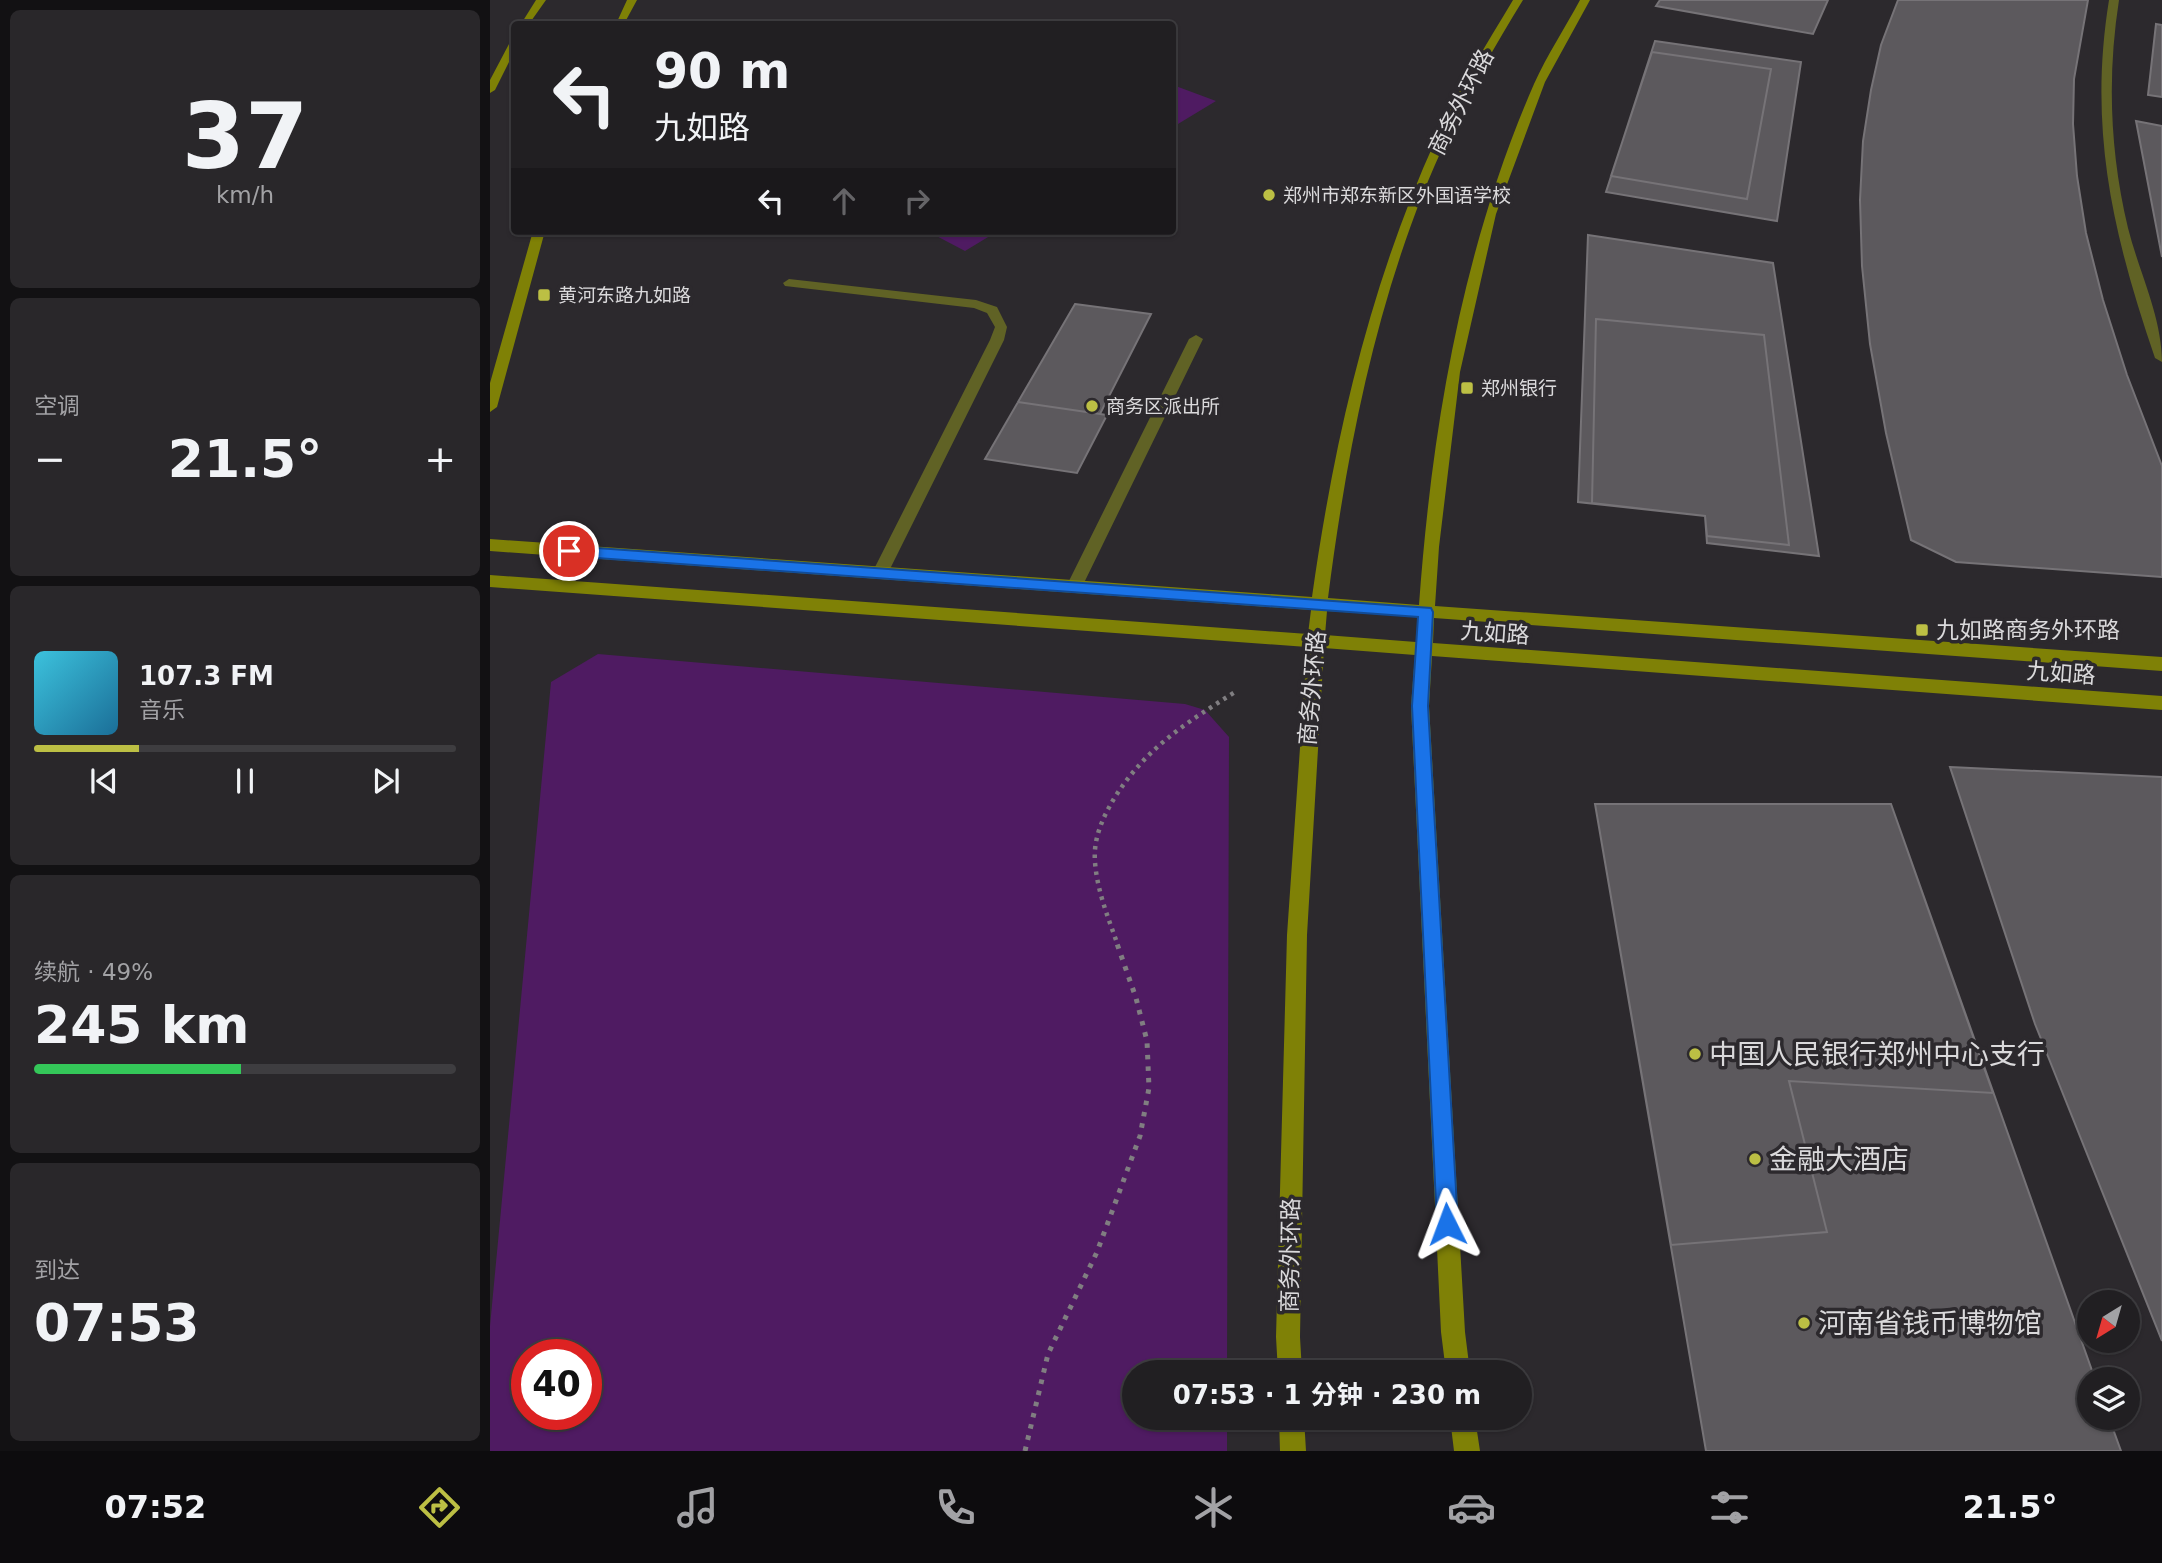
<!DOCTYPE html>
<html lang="zh">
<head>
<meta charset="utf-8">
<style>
  :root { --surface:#211f22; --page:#29272a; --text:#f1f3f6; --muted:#a2a2a5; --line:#3e3d40; --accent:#bcbf44 }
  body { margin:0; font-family:"DejaVu Sans","Noto Sans SC",sans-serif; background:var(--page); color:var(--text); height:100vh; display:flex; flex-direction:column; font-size:26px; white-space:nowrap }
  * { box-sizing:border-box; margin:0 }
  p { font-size:23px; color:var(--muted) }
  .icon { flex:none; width:38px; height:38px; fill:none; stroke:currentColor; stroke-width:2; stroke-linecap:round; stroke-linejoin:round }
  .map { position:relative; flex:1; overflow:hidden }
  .drawer { display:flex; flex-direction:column; gap:10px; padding:10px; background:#121113; width:490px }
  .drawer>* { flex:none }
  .banner { position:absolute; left:21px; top:21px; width:665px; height:214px; border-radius:7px; box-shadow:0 2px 5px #0004,0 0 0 2px var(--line); background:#211f22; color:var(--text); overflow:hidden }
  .needle { width:46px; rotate:217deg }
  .fabs { position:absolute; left:1587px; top:1290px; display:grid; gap:14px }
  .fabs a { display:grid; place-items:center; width:63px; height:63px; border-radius:50%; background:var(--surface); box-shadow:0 2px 5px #0004,0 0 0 2px var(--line); font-size:35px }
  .speed { position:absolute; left:21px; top:1339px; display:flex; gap:14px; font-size:35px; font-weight:700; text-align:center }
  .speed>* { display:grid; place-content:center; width:91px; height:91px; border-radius:50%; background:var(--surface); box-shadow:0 2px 5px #0004,0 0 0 2px var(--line); line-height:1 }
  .speed .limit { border:10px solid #d22; background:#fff; color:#111 }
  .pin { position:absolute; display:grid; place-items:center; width:60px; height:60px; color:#fff; margin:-30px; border:4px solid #fff; border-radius:50%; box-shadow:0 2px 7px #0007 }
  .me { position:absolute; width:77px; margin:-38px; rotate:357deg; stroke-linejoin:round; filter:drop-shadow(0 0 5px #0008) }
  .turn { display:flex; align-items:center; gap:24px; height:147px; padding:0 28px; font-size:32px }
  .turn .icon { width:91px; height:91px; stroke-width:2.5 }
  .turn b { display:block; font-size:49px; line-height:60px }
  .lanes { display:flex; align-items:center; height:66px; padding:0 28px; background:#0003; justify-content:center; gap:35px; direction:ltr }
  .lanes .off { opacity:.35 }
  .big { font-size:52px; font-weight:700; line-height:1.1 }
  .drawer .widget { flex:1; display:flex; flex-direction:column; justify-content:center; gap:10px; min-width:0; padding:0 24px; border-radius:10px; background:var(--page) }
  .drawer .dial { align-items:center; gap:0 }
  .dial b { font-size:91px; line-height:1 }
  .song { display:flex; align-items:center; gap:21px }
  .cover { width:84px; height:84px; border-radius:10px; background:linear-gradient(135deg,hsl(190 70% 55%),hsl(200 70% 35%)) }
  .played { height:7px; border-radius:4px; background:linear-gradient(90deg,var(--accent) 25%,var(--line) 25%) }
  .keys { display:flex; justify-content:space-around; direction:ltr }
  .heat { display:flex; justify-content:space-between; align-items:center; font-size:38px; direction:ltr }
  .charge { height:10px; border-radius:5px; background:linear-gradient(90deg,#34c759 49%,var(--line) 0) }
  .trip { position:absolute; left:632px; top:1360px; width:410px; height:70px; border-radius:35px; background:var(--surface); box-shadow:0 2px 5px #0004,0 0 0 2px var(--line); font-weight:700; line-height:70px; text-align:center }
  .tabs { display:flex; height:112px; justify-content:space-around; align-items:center; background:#0d0c0e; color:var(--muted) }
  .tabs .icon { width:49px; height:49px }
  .tabs .on { color:var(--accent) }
  .tabs b { font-size:32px; color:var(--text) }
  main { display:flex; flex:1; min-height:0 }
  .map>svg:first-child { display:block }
  .green { fill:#4f1b62; fill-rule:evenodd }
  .building { fill:#5c595d; stroke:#767377; stroke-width:2 }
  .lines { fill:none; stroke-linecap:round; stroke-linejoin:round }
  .path-far1 { stroke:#807e81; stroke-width:4.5; stroke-dasharray:3.5 5; stroke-linecap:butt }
  .path { stroke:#807e81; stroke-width:5; stroke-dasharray:4.5 7; stroke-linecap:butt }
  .lane { fill:#606225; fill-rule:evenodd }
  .street { fill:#606225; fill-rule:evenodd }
  .secondary { fill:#7f8106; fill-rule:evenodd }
  .route { fill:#1a73e8; stroke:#114b97; stroke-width:2 }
  .poi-dot { fill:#bcbf44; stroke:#2c292d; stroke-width:2.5 }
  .labels { text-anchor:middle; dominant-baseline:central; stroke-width:7; stroke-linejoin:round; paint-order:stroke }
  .far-poi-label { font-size:19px; fill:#dad9db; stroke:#2c292d; text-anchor:start }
  .street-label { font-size:23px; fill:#dad9db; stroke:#2c292d }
  .poi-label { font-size:23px; fill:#dad9db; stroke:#2c292d; text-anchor:start }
  .near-poi-label { font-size:28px; fill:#dad9db; stroke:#2c292d; text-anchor:start }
</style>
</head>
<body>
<main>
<section class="drawer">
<div class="widget dial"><b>37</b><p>km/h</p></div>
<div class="widget"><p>空调</p>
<div class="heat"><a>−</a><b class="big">21.5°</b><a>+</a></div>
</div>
<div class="widget">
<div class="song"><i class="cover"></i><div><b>107.3 FM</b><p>音乐</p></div></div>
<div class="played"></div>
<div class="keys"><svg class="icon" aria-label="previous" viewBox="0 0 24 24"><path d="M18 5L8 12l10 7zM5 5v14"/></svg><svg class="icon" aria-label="pause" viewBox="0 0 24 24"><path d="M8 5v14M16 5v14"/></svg><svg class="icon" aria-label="next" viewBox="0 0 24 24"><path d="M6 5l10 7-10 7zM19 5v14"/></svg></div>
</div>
<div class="widget"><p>续航 · 49%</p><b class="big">245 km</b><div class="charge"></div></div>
<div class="widget"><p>到达</p><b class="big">07:53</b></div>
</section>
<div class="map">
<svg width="1672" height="1451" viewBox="0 0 1672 1451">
  <rect width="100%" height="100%" fill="#2c292d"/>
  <path class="green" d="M682,85H683L726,101L683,127Z
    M437,231H508L475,251Z
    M108,654L695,704L715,710L739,737L737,1372H644V1418H737V1451H0V1326L61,682ZM96,1354V1414H37V1354Z"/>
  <path class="building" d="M1170,0H1338L1323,34L1166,6Z
    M1408,0H1598L1584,79L1583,124L1587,176L1596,233L1613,300L1637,375L1672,466V577L1466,562L1421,540L1396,433L1380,344L1372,266L1370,200L1373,141L1381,90L1391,45Z
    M1666,24L1672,25V97L1658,95Z
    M1165,41L1311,62L1287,221L1116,192Z
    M1162,52L1281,69L1257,199L1121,176Z
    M1646,121L1672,126V257Z
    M1098,235L1283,263L1329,556L1217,543L1215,516L1088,502Z
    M585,304L661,314L610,414L528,402Z
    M1106,319L1274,335L1299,545L1217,536L1215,516L1102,503Z
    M528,402L617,415L587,473L495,459Z
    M1460,767L1672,777V1341L1545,1024Z
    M1105,804H1401L1503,1093L1299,1081L1337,1232L1181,1245Z
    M1105,804H1401L1605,1379H1600V1418H1619L1631,1451H1216Z"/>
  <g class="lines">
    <path class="path-far1" d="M626,940C617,915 607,889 605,862C603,838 613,817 625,797C657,747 696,723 745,692"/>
    <path class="path" d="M535,1451L558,1354L607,1252L650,1136L659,1088L657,1041L646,998L625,938"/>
    <path class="lane" d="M299,279L486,300L507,307L517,327L514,340L396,577H384L382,573L500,340L505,327L497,313L484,308L295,286L293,283Z
      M706,335L713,339L592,587L584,593L578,591L576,587L699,339Z"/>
    <path class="street" d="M1619,0H1629C1617,77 1620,152 1638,228C1649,272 1672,317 1672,362L1665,358C1623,235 1598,130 1619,0Z"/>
    <path class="secondary" d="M46,0H56L39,24H31Z
      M137,0H147L134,24H126Z
      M1023,0H1033C1006,44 980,89 958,136C890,280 858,441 838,598L929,605C942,426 972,249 1044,84C1057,55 1075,28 1090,0H1100L1055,82L1006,214L970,372L949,547L945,606L1672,657V671L944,618L943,643L1672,696V710L942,656L939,706L975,1332L980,1372H956L951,1332L921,706L925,655L834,648L817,935L810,1337L812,1372H788L786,1337L797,935L817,647L0,587V575L818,634L821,610L0,551V539L822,597C844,440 880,284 946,139C968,90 996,45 1023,0ZM837,611L928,617L926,642L835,635Z
      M24,41V52L5,90L0,93V80L19,44Z
      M43,231H55L7,407L0,412V383Z
      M789,1418H814L816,1451H790Z
      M960,1418H985L990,1451H964Z"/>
  </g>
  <path class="route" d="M79,546L941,608L943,612L938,706L968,1224L965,1232L957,1235L950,1232L947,1224L922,706L928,617L79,556L72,551Z"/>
  <g class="poi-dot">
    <circle cx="779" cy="195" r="7"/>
    <rect x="47" y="288" width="14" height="14" rx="3.5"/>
    <rect x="970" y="381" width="14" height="14" rx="3.5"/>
    <circle cx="602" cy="406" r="7"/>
    <rect x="1425" y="623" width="14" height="14" rx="3.5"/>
    <circle cx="1205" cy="1054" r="7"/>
    <circle cx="1265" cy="1159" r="7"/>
    <circle cx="1314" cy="1323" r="7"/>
  </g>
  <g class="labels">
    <g class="far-poi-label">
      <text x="793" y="195">郑州市郑东新区外国语学校</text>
      <text x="68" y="295">黄河东路九如路</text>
      <text x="991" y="388">郑州银行</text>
      <text x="616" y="406">商务区派出所</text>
    </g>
    <g class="street-label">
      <text transform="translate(971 102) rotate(-63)">商务外环路</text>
      <text transform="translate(1005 633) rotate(4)">九如路</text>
      <text transform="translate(1571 673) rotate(4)">九如路</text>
      <text transform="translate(822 688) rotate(-85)">商务外环路</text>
      <text transform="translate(800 1255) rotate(-89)">商务外环路</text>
    </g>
    <g class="poi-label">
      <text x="1446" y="630">九如路商务外环路</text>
    </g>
    <g class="near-poi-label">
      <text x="1219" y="1054">中国人民银行郑州中心支行</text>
      <text x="1279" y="1159">金融大酒店</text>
      <text x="1328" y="1323">河南省钱币博物馆</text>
    </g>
  </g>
</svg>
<div class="fabs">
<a><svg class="needle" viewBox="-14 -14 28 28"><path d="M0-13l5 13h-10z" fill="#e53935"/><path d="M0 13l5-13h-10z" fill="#a2a2a5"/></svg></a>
<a><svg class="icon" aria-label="layers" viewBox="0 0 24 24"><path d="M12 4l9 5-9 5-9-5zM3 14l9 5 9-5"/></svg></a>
</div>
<div class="speed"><div class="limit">40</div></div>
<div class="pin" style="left:79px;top:551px;background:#d93025"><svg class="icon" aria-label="arrive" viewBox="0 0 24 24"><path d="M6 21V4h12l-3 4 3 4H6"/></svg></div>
<svg class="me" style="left:957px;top:1224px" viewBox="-20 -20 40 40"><path d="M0-17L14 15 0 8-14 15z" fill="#1a73e8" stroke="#fff" stroke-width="4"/></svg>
<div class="trip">07:53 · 1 分钟 · 230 m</div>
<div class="banner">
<div class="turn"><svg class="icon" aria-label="left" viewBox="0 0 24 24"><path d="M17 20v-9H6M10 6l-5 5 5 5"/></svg><div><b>90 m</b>九如路</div></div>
<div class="lanes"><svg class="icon" aria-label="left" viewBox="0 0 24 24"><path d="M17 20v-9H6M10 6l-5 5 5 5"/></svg><svg class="icon off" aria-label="ahead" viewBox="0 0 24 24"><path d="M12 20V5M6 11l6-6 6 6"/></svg><svg class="icon off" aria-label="right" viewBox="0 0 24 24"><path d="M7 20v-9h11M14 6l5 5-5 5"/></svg></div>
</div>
</div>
</main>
<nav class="tabs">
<b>07:52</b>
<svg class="icon on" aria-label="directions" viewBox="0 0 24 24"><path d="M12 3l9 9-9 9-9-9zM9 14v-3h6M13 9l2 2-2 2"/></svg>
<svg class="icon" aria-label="music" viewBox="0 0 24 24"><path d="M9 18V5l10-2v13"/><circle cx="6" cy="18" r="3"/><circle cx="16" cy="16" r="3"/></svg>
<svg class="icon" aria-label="phone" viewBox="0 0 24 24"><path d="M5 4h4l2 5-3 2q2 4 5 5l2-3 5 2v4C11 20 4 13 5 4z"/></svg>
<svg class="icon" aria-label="climate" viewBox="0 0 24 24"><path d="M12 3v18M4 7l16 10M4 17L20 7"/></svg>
<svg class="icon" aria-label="car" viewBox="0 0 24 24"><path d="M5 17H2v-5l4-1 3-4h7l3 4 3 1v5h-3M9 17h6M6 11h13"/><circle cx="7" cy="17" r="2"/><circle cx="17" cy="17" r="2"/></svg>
<svg class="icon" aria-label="filters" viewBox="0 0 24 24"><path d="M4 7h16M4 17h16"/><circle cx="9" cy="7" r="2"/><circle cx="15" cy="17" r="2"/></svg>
<b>21.5°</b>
</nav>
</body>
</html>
